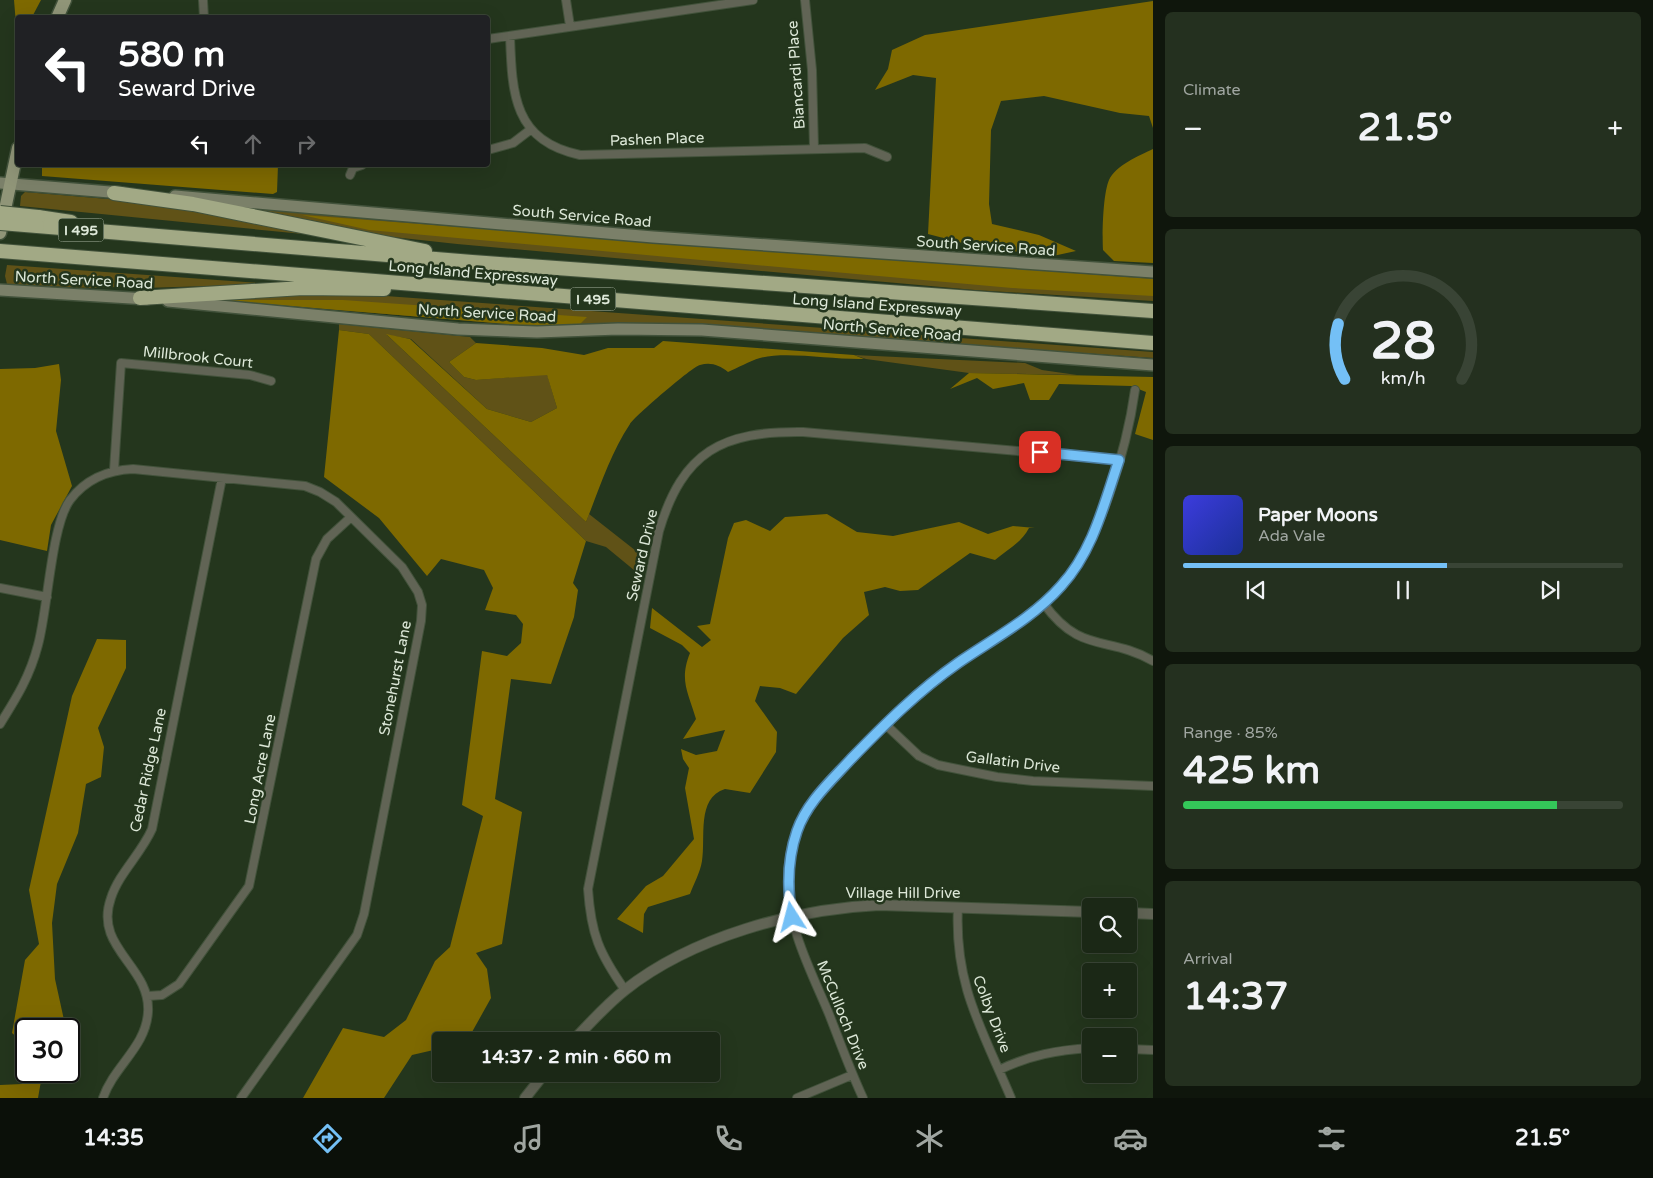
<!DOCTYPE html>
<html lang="en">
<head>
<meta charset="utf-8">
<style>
  :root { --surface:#1b2816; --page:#24301f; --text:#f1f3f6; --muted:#a0a6a1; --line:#394435; --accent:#74c0f6 }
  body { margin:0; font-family:"Varela Round",sans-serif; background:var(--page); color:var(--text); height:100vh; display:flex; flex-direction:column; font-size:19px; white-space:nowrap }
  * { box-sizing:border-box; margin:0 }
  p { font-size:16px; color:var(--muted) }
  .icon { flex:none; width:28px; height:28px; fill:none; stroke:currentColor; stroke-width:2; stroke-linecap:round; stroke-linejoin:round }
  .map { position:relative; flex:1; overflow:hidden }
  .side { display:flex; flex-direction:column; gap:12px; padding:12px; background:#0f160c; width:500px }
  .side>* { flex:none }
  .hud { position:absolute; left:15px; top:15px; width:475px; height:152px; border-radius:5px; box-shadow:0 5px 20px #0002,0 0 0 1px var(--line); background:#202124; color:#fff; overflow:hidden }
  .fabs { position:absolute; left:1082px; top:898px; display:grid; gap:10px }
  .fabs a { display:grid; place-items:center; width:55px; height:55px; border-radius:5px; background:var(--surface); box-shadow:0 5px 20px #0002,0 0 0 1px var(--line); font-size:25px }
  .speed { position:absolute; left:15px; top:1018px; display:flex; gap:10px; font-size:25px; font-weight:700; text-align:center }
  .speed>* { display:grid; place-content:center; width:65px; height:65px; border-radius:50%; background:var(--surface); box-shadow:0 5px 20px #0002,0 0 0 1px var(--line); line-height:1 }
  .speed .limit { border:2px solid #111; border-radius:8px; background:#fff; color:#111 }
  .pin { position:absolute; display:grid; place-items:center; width:42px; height:42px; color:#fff; margin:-21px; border-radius:10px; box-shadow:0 2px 8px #0006 }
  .me { position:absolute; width:55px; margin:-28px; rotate:351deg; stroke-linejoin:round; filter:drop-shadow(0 0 4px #0008) }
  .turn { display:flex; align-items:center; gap:18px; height:105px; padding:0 20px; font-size:22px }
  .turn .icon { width:65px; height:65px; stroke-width:2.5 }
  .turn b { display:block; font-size:35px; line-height:42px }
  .lanes { display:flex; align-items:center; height:48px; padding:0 20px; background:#0003; justify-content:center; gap:25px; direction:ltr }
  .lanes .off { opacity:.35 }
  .big { font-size:38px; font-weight:700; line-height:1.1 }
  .side .tile { flex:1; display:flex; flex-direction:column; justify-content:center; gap:8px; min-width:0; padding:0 18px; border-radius:8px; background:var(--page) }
  .side .dial { align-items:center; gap:0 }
  .dial svg { height:130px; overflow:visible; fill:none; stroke:var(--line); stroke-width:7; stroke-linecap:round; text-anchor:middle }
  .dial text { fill:var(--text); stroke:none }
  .song { display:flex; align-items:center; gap:15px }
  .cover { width:60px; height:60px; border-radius:8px; background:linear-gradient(135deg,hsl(240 70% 55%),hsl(230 70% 35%)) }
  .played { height:5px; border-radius:2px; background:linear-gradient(90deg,var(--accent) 60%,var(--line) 60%) }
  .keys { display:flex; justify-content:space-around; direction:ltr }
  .heat { display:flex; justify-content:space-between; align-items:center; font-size:28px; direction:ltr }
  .charge { height:8px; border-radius:4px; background:linear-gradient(90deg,#34c759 85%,var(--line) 0) }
  .trip { position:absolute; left:432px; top:1032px; width:288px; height:50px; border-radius:5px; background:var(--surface); box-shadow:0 5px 20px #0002,0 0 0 1px var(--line); font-weight:700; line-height:50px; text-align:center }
  .dock { display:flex; height:80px; justify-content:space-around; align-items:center; background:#0b1009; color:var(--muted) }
  .dock .icon { width:35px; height:35px }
  .dock .on { color:var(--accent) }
  .dock b { font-size:22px; color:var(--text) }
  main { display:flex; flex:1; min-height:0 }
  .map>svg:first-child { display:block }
  .green { fill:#605217 }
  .forest { fill:#7e6900 }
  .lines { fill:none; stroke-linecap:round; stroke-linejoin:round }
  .minor-casing { stroke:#42523b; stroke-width:10 }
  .tertiary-casing { stroke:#42523b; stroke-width:12 }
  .secondary-casing { stroke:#42523b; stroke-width:14 }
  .primary-casing { stroke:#42523b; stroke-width:15 }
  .motorway-casing { stroke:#42523b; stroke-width:16 }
  .minor { stroke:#616455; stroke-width:8 }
  .tertiary { stroke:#616455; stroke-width:10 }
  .secondary { stroke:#7b8069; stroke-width:11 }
  .primary { stroke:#909578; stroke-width:12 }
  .motorway { stroke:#a2a985; stroke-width:14 }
  .motorway-bridge-casing { stroke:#42523b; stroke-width:16; stroke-linecap:butt }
  .motorway-bridge { stroke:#a2a985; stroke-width:14 }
  .route-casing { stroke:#4b7da0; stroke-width:12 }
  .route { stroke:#74c0f6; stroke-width:9 }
  .labels { text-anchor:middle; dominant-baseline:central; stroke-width:5; stroke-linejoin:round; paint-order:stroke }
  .shield { fill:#24361d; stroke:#a6b3a0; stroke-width:1 }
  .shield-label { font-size:14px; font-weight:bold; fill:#dde8d8 }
  .street-label { font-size:15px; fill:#dde8d8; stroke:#24361d }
</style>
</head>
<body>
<main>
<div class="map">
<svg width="1153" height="1098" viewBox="0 0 1153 1098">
  <rect width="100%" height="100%" fill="#24361d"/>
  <path class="green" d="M25,192L179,205L313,235L20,206L21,196Z
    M255,209L607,239L1153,276V301L975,290L457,244L393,237Z
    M7,265L273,284L144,288L143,286L91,288L7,284L5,276Z
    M358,294L1153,352V358L663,323L543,327L219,300L220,298Z
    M339,324L470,337L476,343L449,362L464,377L476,380L547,374L557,408L531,422L487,409L411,339L387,335L586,522L589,514L645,558L640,575L606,547L586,541L369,334L339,330Z
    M854,355L1025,363L1042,370L1077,375L969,373L866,359Z"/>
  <path class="forest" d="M14,0H41L32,17L18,18L17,37Z
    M1153,1V128L1149,116L1120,113L1044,96L1001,101L991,130L989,204L992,224L1039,235L1076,251L1053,256L978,247L928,234L936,78L913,75L875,90L888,69L892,50L925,35Z
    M1153,149V263L1114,261L1103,250C1102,234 1103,194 1109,180C1115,166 1140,155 1153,149Z
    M42,165H278L277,192L273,194L42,176Z
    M302,215L1153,279V296L1012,288L369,230Z
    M219,300H343L587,317L578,326L543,327Z
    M339,330L369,334L586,541L573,583L578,590L574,617L551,684L511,679L495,799L522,812L502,944L476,953L487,969L491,998L467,1041H441V1053L438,1049L412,1055L384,1098H303L343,1028L384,1037L406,1020L435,961L450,947L483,816L462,805L482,651L507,656L521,643L523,624L516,615L485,610L493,588L484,570L441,559L427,576L379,518L324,477Z
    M386,334L410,339L487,409L531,422L557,408L547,375L476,380L464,377L449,362L476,343L542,348L584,355L608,348H654L663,341L854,355L864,359C833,360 787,351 760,358C749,361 738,368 728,372C719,365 711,362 700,365C693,366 634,417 630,424C610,454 599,490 586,522Z
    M59,364L61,380L56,431L72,486L51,525L47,551L0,540V369L35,368Z
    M969,373L1153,377V440L1135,434L1146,392L1131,386L1059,384L1049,400H1030L1024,383L993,389L977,378L950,389Z
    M827,514L857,532L893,536L959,522L988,534L1013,526L1035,528H1029C1021,543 1008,549 995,560L970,553L918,590L900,591L885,587L864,592L869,615L843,638L796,694L780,688L760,686L755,701L777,732L776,752L750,793L725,789C696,798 706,838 702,861C700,873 694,883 690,894L648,907L644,914L643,933L617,919L646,886L663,876L694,839L685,788L689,768L683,759L681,749L696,755L717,751L725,730L683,739L696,719C688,692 679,680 690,653L682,645L650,628L652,608L702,647L711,640L697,626L710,624L728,538L734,523L746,520L770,531L785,517Z
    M97,639L126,640V668L98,728L104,747L101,777L86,784L78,833L57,884L52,923L55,979L66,1029H26V1045L12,1033L25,960L39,944L29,890L72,696Z
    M27,1071H48L41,1081L38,1098H0V1085L22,1084Z"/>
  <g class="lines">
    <g class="minor-casing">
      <path id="minor" d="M203,0L204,18
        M566,0L570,26
        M805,0L812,70L814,148
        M510,36C512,95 514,141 580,155L865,148L887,157
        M488,39L753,0
        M488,150L513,143L530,130
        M350,175L353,168L362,165
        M114,470L121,363L250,375L271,381
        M0,588L47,597
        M1044,604C1081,655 1108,635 1153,661
        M0,724C17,697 30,676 38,645C48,609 51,526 70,500C86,479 108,470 133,469L305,486L320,492L336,502L402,567L418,592L422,605L421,621L364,914L357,935L241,1098
        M885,724L919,756L938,765L997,777L1033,781L1153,786
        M958,907C954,985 982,1029 1011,1098
        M625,990C599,953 591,934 588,889L659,531C683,451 722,431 803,432L1119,460
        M148,996L162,995L179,984L249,886L316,559L327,539L351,517
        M1129,1049L1153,1050
        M999,1070C1030,1055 1058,1050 1091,1048
        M103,1098C114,1066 146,1047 148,1012C151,966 93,948 111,898C119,873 141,854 152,829L222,478
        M797,1098L852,1075
        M863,1098C850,1070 840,1042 829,1014C811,971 787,927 788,879C788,855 795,830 808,809C819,791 835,776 850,761C883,726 915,693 955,665C991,640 1033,619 1062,586C1100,542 1127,447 1135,390"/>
    </g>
    <g class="tertiary-casing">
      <path id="tertiary" d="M1129,913L1153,914
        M573,1041C589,1024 606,1005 625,990C692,937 794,909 879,905L1091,912
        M525,1098L544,1074"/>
    </g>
    <g class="secondary-casing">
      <path id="secondary" d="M0,183L122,193
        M175,196L653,237L1153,272
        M0,290L147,299
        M168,301L458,329L537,332L618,329L702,330L1153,365"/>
    </g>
    <g class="primary-casing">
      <path id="primary" d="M57,18L65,0
        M0,233L18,148"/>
    </g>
    <g class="motorway-casing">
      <path id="motorway" d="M114,193L193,204L425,251
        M38,217L71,222
        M37,226L472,262L1153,311
        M0,251L1153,343
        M140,298L303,288L384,289"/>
    </g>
    <use href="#minor" class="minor"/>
    <use href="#tertiary" class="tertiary"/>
    <use href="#secondary" class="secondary"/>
    <use href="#primary" class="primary"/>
    <use href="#motorway" class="motorway"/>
    <g class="motorway-bridge-casing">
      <path id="motorway-bridge" d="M0,213L38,217
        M0,223L37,226"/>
    </g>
    <use href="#motorway-bridge" class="motorway-bridge"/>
  </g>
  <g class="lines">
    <g class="route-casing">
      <path id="route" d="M792,917C787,888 787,860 797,831C807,802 831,781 851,759C885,724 918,691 958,663C993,639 1033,618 1061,586C1093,551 1104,504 1119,460L1040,452"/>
    </g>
    <use href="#route" class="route"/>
  </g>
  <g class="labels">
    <g class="shield">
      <rect x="58.5" y="218.5" width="45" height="23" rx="4"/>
      <rect x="570.5" y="287.5" width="45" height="23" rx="4"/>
    </g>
    <g class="shield-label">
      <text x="81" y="230">I 495</text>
      <text x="593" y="299">I 495</text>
    </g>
    <g class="street-label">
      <text transform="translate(796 75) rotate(-94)">Biancardi Place</text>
      <text transform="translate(657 139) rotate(-2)">Pashen Place</text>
      <text transform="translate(582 216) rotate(5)">South Service Road</text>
      <text transform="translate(986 246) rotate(4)">South Service Road</text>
      <text transform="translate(473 273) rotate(5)">Long Island Expressway</text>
      <text transform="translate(84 280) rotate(3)">North Service Road</text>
      <text transform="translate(877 305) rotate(4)">Long Island Expressway</text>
      <text transform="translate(487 313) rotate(3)">North Service Road</text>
      <text transform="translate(892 330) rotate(5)">North Service Road</text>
      <text transform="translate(198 357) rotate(6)">Millbrook Court</text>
      <text transform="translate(642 555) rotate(-77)">Seward Drive</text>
      <text transform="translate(395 678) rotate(-79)">Stonehurst Lane</text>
      <text transform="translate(1013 762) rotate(7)">Gallatin Drive</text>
      <text transform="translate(260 769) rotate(-79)">Long Acre Lane</text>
      <text transform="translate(148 770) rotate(-78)">Cedar Ridge Lane</text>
      <text x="903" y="893">Village Hill Drive</text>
      <text transform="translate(992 1014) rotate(69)">Colby Drive</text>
      <text transform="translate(843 1015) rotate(68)">McCulloch Drive</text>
    </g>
  </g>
</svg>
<div class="fabs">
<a><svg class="icon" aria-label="search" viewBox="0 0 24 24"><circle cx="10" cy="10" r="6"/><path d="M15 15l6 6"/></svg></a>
<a>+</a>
<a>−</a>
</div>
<div class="speed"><div class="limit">30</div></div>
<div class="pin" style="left:1040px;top:452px;background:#d93025"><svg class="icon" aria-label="arrive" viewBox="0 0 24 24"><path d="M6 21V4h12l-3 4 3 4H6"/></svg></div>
<svg class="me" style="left:792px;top:917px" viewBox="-20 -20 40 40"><path d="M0-17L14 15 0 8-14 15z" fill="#74c0f6" stroke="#fff" stroke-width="4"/></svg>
<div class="trip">14:37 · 2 min · 660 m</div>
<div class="hud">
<div class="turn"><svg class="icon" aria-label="left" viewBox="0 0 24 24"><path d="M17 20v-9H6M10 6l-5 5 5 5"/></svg><div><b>580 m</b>Seward Drive</div></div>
<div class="lanes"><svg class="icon" aria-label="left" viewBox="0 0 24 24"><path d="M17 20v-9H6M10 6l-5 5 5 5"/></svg><svg class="icon off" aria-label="ahead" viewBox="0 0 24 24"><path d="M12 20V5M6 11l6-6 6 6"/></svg><svg class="icon off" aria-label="right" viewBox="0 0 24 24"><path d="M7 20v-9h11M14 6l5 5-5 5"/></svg></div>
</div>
</div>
<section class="side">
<div class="tile"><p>Climate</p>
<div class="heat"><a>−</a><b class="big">21.5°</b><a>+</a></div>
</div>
<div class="tile dial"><svg viewBox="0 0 100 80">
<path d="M14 69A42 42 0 1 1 86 69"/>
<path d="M14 69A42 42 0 0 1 10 35" stroke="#74c0f6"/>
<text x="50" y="56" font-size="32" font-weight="700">28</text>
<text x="50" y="72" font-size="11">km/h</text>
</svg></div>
<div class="tile">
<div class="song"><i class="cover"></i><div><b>Paper Moons</b><p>Ada Vale</p></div></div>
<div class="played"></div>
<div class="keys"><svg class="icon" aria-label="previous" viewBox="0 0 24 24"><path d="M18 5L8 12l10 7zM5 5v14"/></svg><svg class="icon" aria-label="pause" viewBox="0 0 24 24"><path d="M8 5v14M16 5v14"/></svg><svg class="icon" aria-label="next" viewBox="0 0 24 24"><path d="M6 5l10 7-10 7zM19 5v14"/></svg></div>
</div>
<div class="tile"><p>Range · 85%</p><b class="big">425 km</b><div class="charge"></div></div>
<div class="tile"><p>Arrival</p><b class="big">14:37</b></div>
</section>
</main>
<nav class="dock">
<b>14:35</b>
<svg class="icon on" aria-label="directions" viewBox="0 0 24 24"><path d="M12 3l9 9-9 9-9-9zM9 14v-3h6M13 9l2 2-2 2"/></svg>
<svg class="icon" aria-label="music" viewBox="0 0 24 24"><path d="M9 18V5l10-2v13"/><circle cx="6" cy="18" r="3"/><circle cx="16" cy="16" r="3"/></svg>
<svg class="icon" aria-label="phone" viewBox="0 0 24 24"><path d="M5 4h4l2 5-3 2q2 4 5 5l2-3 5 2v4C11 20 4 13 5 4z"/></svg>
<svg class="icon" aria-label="climate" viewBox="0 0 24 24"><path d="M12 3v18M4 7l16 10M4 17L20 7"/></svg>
<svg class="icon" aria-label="car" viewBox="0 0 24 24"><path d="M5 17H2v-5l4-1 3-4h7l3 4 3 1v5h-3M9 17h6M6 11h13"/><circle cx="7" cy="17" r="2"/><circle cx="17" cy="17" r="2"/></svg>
<svg class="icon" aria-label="filters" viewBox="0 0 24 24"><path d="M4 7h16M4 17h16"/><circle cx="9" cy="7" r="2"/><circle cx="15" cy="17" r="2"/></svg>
<b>21.5°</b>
</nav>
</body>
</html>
